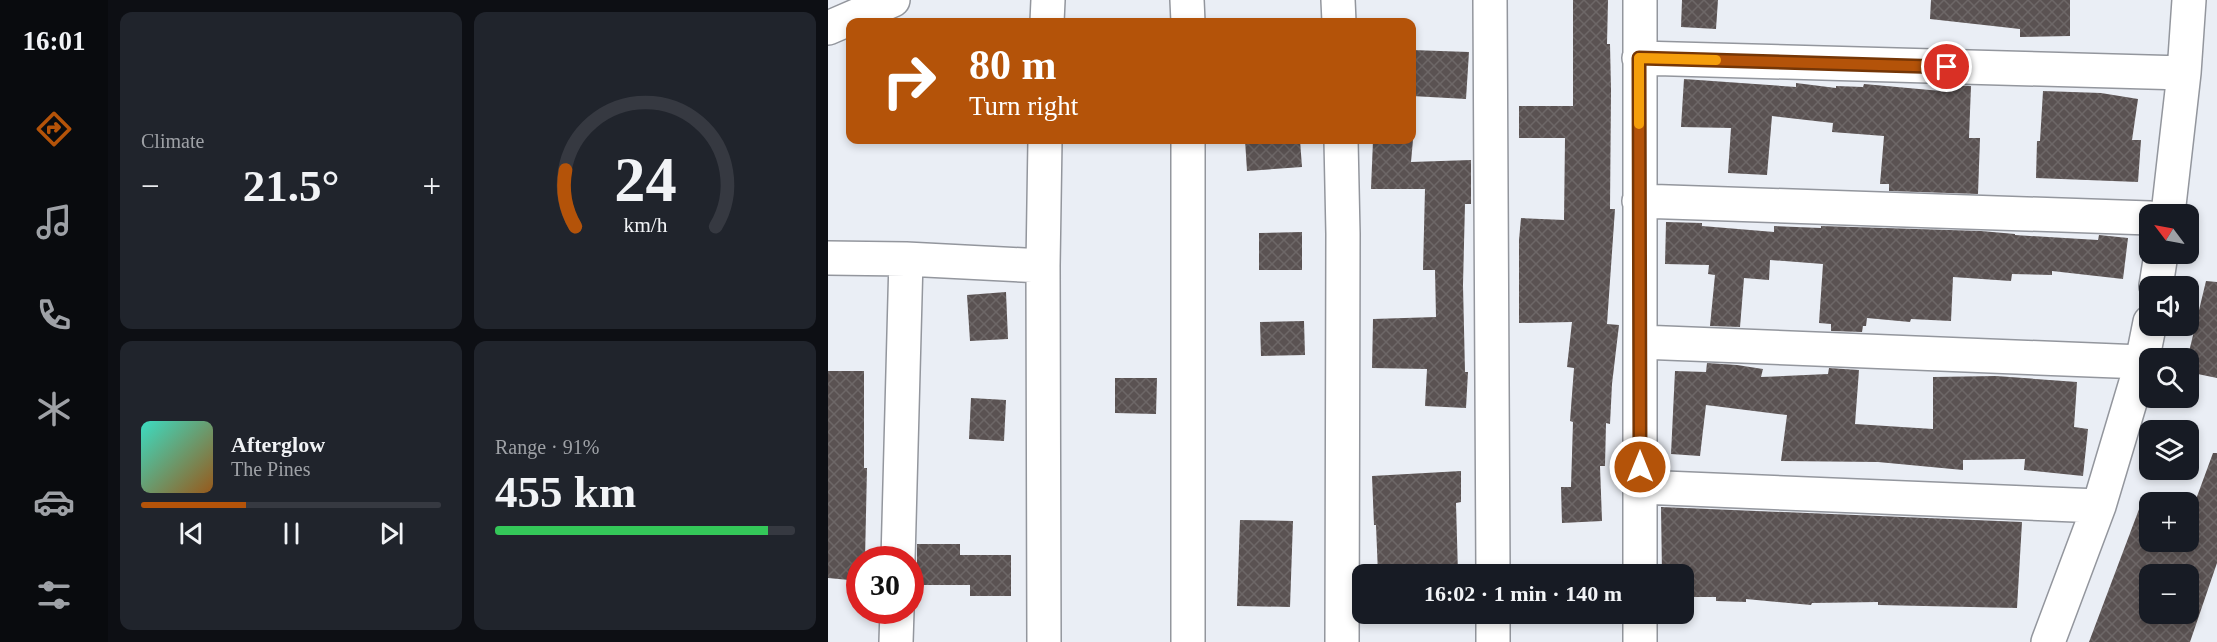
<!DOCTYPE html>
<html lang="en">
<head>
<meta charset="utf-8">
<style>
  :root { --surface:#171b24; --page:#20242c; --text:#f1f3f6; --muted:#9ea1a6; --line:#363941; --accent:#b45309 }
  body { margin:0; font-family:Georgia,serif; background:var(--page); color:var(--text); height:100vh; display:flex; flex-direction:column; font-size:22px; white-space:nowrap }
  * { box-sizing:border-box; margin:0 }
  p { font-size:20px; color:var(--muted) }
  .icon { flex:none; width:33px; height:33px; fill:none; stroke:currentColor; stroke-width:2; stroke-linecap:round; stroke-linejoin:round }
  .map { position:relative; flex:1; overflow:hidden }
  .panel { display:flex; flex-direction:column; gap:12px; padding:12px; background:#0d0f14; width:720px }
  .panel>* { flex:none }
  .hud { position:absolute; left:18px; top:18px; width:570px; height:126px; border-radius:12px; box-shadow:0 3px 9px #0003; background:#b45309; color:#fff; overflow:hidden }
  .needle { width:39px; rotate:302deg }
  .fabs { position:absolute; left:1311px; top:204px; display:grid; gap:12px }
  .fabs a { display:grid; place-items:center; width:60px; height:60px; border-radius:12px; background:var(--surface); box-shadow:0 3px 9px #0003; font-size:30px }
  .speed { position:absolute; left:18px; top:546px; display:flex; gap:12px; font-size:30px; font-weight:700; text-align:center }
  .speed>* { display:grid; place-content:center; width:78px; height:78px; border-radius:50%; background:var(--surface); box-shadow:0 3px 9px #0003; line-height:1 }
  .speed .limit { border:9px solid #d22; background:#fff; color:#111 }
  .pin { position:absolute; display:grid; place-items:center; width:51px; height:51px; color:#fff; margin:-26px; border:3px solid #fff; border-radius:50%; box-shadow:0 2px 6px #0007 }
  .me { position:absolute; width:66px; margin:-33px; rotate:0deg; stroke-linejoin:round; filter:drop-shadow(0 0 4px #0008) }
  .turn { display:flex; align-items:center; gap:21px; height:126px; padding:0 24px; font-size:27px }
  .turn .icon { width:78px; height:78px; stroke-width:2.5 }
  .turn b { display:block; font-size:42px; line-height:51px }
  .big { font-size:45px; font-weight:700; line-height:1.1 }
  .panel .tile { flex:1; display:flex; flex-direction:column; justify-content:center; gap:9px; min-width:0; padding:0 21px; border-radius:12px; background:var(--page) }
  .panel .dial { align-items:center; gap:0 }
  .dial svg { height:156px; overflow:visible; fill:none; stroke:var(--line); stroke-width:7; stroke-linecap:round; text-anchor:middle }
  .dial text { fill:var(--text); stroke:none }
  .song { display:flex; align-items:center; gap:18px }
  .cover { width:72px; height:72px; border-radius:9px; background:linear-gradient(135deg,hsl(170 70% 55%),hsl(30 70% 35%)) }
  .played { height:6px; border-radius:3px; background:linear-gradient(90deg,var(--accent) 35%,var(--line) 35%) }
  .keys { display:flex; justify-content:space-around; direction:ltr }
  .heat { display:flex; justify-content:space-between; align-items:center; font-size:33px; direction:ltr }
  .charge { height:9px; border-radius:4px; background:linear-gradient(90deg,#34c759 91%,var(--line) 0) }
  .panel .tiles { flex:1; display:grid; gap:12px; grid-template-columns:repeat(2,1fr) }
  .trip { position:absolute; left:524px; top:564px; width:342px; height:60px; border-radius:12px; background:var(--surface); box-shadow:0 3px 9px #0003; font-weight:700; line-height:60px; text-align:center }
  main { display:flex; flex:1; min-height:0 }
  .menu { display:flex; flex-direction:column; width:108px; justify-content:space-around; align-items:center; background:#090b0e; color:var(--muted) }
  .menu .icon { width:42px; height:42px }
  .menu .on { color:var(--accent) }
  .menu b { font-size:27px; color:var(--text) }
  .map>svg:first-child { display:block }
  .building { fill:url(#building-cross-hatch); fill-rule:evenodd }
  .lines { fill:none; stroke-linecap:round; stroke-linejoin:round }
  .street-casing { stroke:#93969d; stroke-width:36 }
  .street { stroke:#fff; stroke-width:33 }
  .route-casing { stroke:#753606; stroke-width:15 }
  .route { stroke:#b45309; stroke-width:10 }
  .slow { stroke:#f59e0b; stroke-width:10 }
</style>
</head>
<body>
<main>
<nav class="menu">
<b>16:01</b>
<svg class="icon on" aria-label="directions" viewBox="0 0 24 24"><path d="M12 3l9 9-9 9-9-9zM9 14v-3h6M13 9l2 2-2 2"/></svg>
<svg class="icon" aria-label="music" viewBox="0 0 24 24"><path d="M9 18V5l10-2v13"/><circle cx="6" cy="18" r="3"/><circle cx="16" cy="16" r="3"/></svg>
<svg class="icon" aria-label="phone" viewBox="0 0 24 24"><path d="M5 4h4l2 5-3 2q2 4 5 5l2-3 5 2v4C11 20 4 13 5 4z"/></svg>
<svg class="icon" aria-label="climate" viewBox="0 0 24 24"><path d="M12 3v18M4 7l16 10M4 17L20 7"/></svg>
<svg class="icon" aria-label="car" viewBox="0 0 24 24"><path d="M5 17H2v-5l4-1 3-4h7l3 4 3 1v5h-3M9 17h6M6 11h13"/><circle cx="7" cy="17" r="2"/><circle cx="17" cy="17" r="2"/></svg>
<svg class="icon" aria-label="filters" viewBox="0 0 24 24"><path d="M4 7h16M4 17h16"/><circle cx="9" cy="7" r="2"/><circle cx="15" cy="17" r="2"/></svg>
</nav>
<section class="panel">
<div class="tiles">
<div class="tile"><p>Climate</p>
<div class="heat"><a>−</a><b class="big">21.5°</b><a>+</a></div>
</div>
<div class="tile dial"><svg viewBox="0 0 100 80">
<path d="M14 69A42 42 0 1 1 86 69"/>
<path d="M14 69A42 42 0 0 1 9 40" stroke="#b45309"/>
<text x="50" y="56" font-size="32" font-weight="700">24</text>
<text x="50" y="72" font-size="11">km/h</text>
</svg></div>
<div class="tile">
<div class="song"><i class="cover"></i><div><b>Afterglow</b><p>The Pines</p></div></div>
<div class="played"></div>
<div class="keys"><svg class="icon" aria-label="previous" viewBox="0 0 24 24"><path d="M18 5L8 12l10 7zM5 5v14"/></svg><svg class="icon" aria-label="pause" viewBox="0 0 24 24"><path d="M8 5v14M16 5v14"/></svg><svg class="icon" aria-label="next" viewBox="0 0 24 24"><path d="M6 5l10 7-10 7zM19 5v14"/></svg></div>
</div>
<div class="tile"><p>Range · 91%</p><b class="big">455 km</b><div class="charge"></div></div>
</div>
</section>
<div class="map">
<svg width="1389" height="642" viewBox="0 0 1389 642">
  <defs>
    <pattern id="building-cross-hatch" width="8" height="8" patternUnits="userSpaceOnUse" patternTransform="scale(1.5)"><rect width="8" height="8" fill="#5a5252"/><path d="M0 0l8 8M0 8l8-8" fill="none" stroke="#6d6767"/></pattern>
  </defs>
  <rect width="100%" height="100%" fill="#eaeef5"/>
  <path class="building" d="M745,0H780L779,44H782L783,90L782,209H787L779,324L791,325L784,384L782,424L778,423L777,466H772L774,521L734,523L733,487H743L745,422L742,421L746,368L739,367L744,322L691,323V240L693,218L736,220L737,138H691V106H745Z
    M854,0H890L888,29L853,27Z
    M1103,0H1242V36L1192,37V29L1102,19Z
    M584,50L641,52L638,99L584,96Z
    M856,79L968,87V83L1008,88V86L1035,87L1036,84L1113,91V85L1143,86L1141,138H1152L1150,194L1061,191V184H1052L1056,136L1004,132L1005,123L944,116L939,175L900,173L903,128L853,127Z
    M1215,91L1273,93L1310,99L1304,140H1313L1310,182L1208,178L1209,141H1212Z
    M417,140H472L474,167L419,171Z
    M545,140H585L583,162L643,160V204H637L635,285L637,372H640L638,408L597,406L599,369L544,368L545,319L608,317L607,270H595L597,189H543Z
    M838,222L874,223V226L946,232V226L993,228V226L1153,231L1187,234V235L1270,240L1271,235L1300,238L1295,279L1224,271V275L1184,274L1183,281L1125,277L1123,321L1083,319L1082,322L1039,318L1038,326H1035L1034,332L1003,331V324L991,323L995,264L942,260L941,280L916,278L912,327L882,326L887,275L880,274L881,265L837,264Z
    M474,232V270H431V233Z
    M1378,281L1389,282V378L1360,372V356Z
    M178,292L180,339L142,341L139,295Z
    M476,321L477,355L433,356L432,322Z
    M879,363L909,365L935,369L933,377L1000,374L1001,368L1031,370L1027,424L1105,429V377L1168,376L1249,382L1246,427L1260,429L1255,476L1196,470L1197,459L1135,460V470L1050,462L953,461L959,415L878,405L872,456L843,454L847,371L878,372Z
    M0,371H36V468H39L37,560H32V581L0,578Z
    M287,378H329L328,414L287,413Z
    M143,398L178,400L176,441L141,439Z
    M1385,453H1389V563L1362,642H1261L1313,504L1322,507V542H1360V521ZM1322,574H1360V614H1322Z
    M633,471V502L628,503L630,574H550L548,525H546L544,476Z
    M833,507L1194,522L1189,608L1050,605V602L984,603L983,605L918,599V602L888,601V597H855V574H834Z
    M412,520L465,521L462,607L409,606Z
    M89,544H132V555H183V596H142V585H89Z"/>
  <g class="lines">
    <g class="street-casing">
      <path id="street" d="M359,0L360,22
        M510,0L511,22
        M662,0L665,574
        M812,0V574
        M219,22L220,0
        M0,28L65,0
        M811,58L1356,73
        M513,140L515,234L514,642
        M811,201L1322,218
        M1340,214L1356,73L1361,0
        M0,258L78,259L215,266
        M1328,286L1333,254
        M812,342L1314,362
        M812,487L1271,506
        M70,560L78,259
        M665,614V642
        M68,642L69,610
        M216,642L215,266L217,140
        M360,642V140
        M812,642V614
        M1220,642L1271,506L1314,362L1322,322"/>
    </g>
    <use href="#street" class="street"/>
  </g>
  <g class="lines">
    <g class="route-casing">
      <path id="route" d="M812,467L811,58L1119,67"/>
    </g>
    <use href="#route" class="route"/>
    <path class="slow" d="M811,124V58L888,60"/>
  </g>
</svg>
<div class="fabs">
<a><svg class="needle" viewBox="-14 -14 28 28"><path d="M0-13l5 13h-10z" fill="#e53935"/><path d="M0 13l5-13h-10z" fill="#9ea1a6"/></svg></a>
<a><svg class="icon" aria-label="sound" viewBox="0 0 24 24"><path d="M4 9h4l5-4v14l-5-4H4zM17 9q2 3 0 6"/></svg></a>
<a><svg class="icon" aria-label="search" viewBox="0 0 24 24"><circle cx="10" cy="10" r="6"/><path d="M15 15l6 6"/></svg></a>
<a><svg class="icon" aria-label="layers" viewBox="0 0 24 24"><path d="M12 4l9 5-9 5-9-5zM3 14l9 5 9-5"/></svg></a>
<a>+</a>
<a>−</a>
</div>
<div class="speed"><div class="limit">30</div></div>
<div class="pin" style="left:1119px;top:67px;background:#d93025"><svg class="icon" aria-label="arrive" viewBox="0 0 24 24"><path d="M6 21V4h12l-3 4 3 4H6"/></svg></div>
<svg class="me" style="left:812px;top:467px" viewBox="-20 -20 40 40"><circle r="17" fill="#b45309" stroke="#fff" stroke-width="3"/><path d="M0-11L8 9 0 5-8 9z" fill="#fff"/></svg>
<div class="trip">16:02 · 1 min · 140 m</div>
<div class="hud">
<div class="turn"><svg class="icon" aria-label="right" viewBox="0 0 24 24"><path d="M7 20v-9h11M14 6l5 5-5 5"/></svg><div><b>80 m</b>Turn right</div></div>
</div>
</div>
</main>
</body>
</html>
